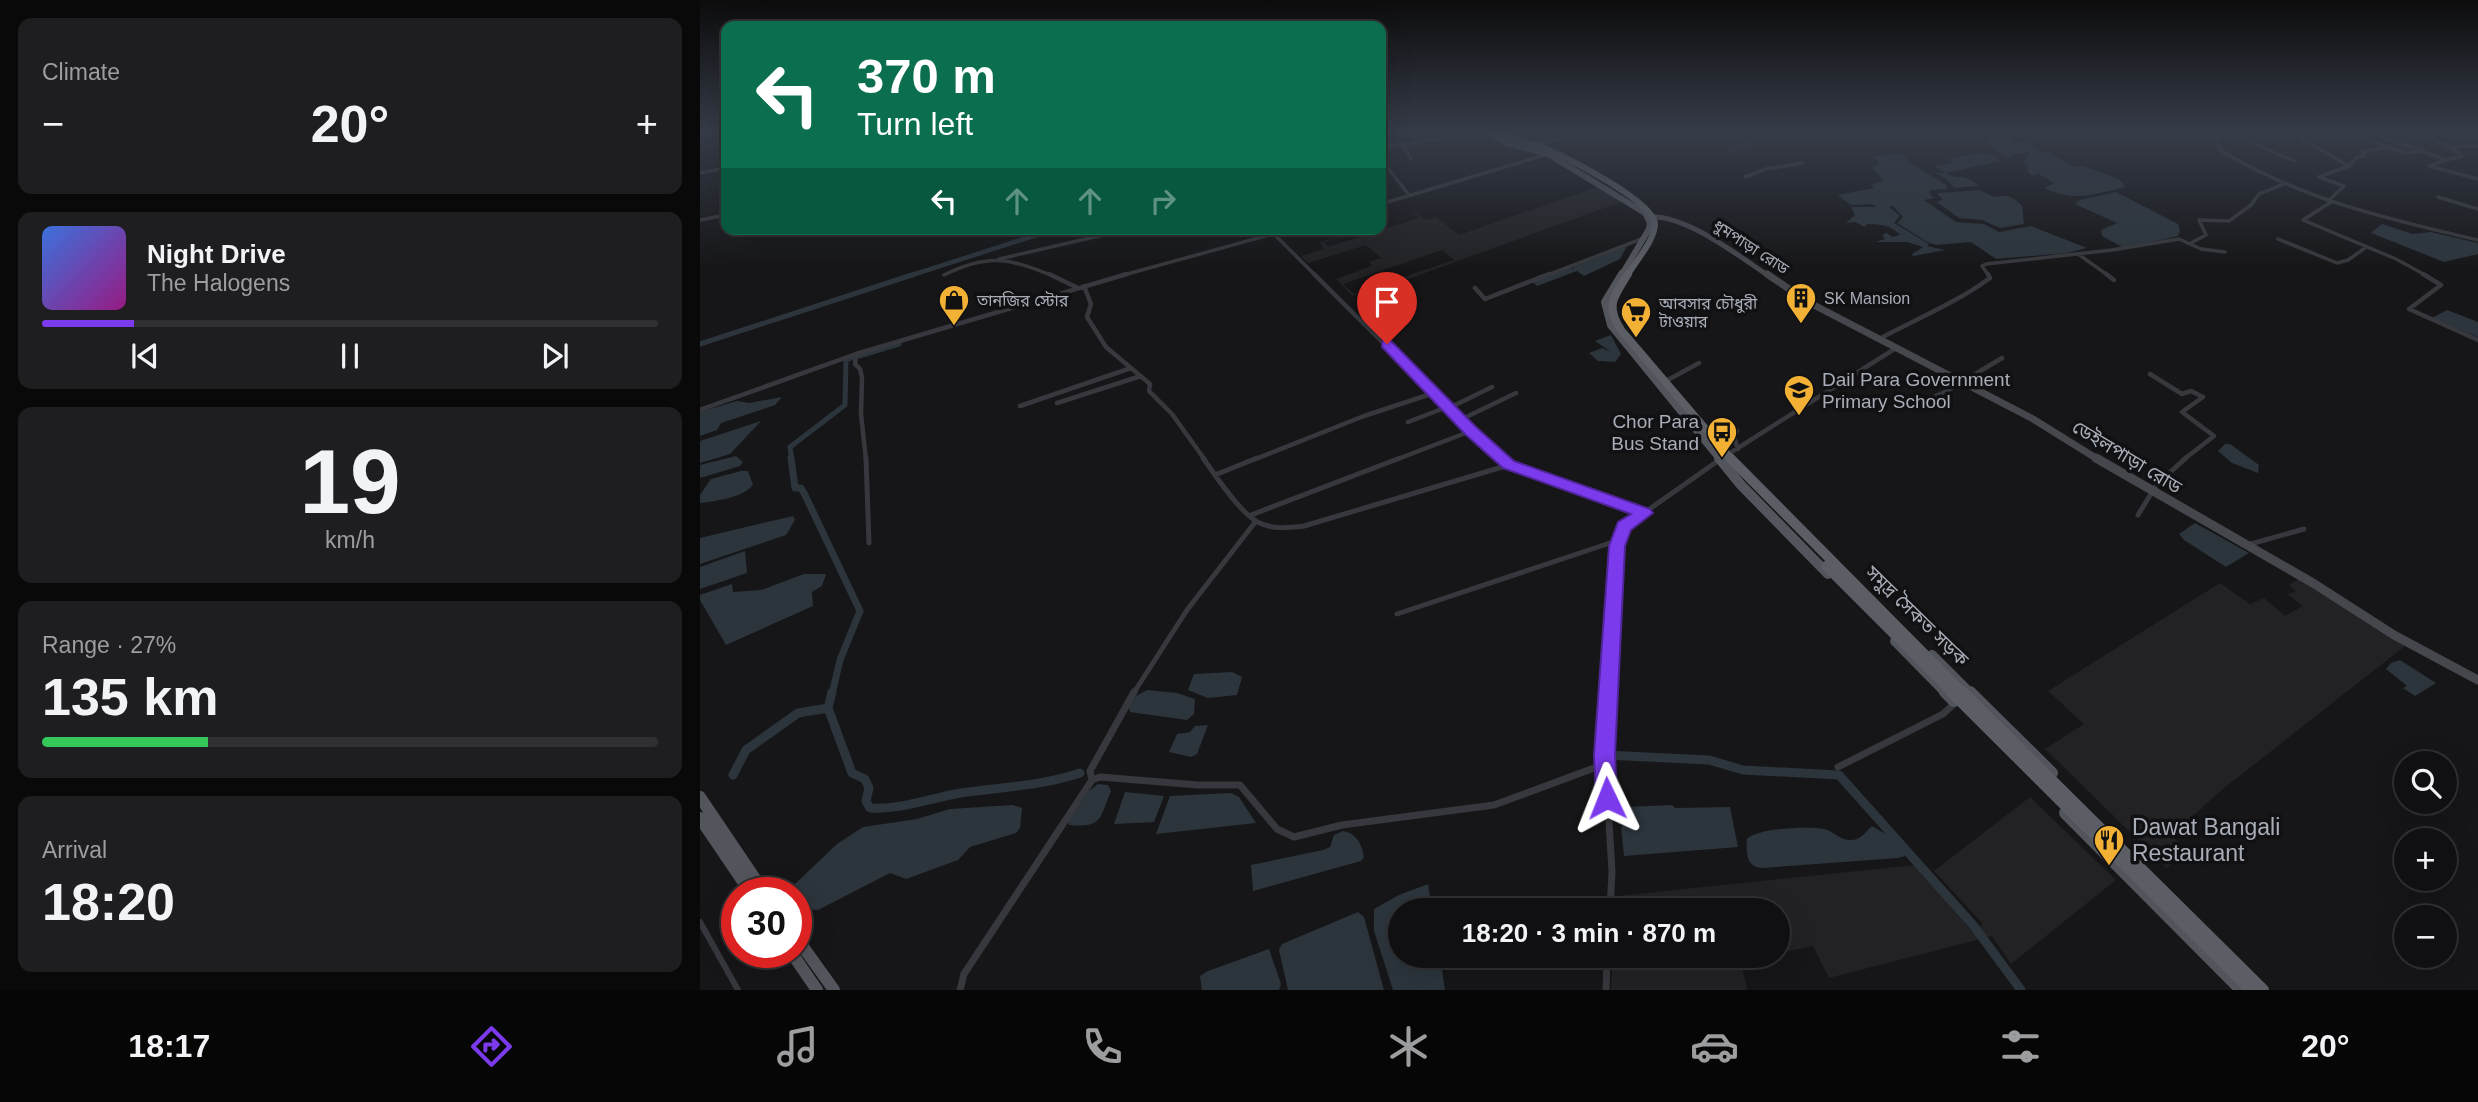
<!DOCTYPE html>
<html lang="en">
<head>
<meta charset="utf-8">
<style>
  :root { --surface:#101012; --page:#1e1e20; --text:#f1f3f6; --muted:#9c9d9f; --line:#303032; --accent:#7c3aed }
  body { margin:0; font-family:Arial,"Noto Sans Bengali",sans-serif; background:var(--page); color:var(--text); height:100vh; display:flex; flex-direction:column; font-size:26px; white-space:nowrap }
  * { box-sizing:border-box; margin:0 }
  p { font-size:23px; color:var(--muted) }
  .icon { flex:none; width:38px; height:38px; fill:none; stroke:currentColor; stroke-width:2; stroke-linecap:round; stroke-linejoin:round }
  .map { position:relative; flex:1; overflow:hidden }
  .sheet { display:flex; flex-direction:column; gap:18px; padding:18px; background:#09090a; width:700px }
  .sheet>* { flex:none }
  .hud { position:absolute; left:21px; top:21px; width:665px; height:214px; border-radius:14px; box-shadow:0 7px 28px #0002,0 0 0 2px var(--line); background:#0b6e4f; color:#fff; overflow:hidden }
  .controls { position:absolute; left:1694px; top:751px; display:grid; gap:14px }
  .controls a { display:grid; place-items:center; width:63px; height:63px; border-radius:50%; background:var(--surface); box-shadow:0 7px 28px #0002,0 0 0 2px var(--line); font-size:35px }
  .speed { position:absolute; left:21px; top:877px; display:flex; gap:14px; font-size:35px; font-weight:700; text-align:center }
  .speed>* { display:grid; place-content:center; width:91px; height:91px; border-radius:50%; background:var(--surface); box-shadow:0 7px 28px #0002,0 0 0 2px var(--line); line-height:1 }
  .speed .limit { border:10px solid #d22; background:#fff; color:#111 }
  .pin { position:absolute; display:grid; place-items:center; width:60px; height:60px; color:#fff; margin:-72px -30px; border-radius:50% 50% 50% 0; rotate:-45deg; box-shadow:0 0 7px #0007 }
  .pin .icon { rotate:45deg }
  .me { position:absolute; width:77px; margin:-38px; rotate:358deg; stroke-linejoin:round; filter:drop-shadow(0 0 5px #0008) }
  .turn { display:flex; align-items:center; gap:24px; height:147px; padding:0 21px; font-size:32px }
  .turn .icon { width:91px; height:91px; stroke-width:2.5 }
  .turn b { display:block; font-size:49px; line-height:60px }
  .lanes { display:flex; align-items:center; height:66px; padding:0 21px; background:#0003; justify-content:center; gap:35px; direction:ltr }
  .lanes .off { opacity:.35 }
  .big { font-size:52px; font-weight:700; line-height:1.1 }
  .sheet .widget { flex:1; display:flex; flex-direction:column; justify-content:center; gap:10px; min-width:0; padding:0 24px; border-radius:14px; background:var(--page) }
  .sheet .dial { align-items:center; gap:0 }
  .dial b { font-size:91px; line-height:1 }
  .song { display:flex; align-items:center; gap:21px }
  .cover { width:84px; height:84px; border-radius:10px; background:linear-gradient(135deg,hsl(220 70% 55%),hsl(310 70% 35%)) }
  .played { height:7px; border-radius:4px; background:linear-gradient(90deg,var(--accent) 15%,var(--line) 15%) }
  .keys { display:flex; justify-content:space-around; direction:ltr }
  .heat { display:flex; justify-content:space-between; align-items:center; font-size:38px; direction:ltr }
  .charge { height:10px; border-radius:5px; background:linear-gradient(90deg,#34c759 27%,var(--line) 0) }
  .trip { position:absolute; left:688px; top:898px; width:402px; height:70px; border-radius:35px; background:var(--surface); box-shadow:0 7px 28px #0002,0 0 0 2px var(--line); font-weight:700; line-height:70px; text-align:center }
  .tabs { display:flex; height:112px; justify-content:space-around; align-items:center; background:#060607; color:var(--muted) }
  .tabs .icon { width:49px; height:49px }
  .tabs .current { color:var(--accent) }
  .tabs b { font-size:32px; color:var(--text) }
  main { display:flex; flex:1; min-height:0 }
  .map>svg:first-child { display:block }
  .built { fill:#222225; fill-rule:evenodd }
  .water { fill:#2c353c }
  .lines { fill:none; stroke-linecap:round; stroke-linejoin:round }
  .canal-far3 { stroke:#2c353c; stroke-width:4.5 }
  .canal-far2 { stroke:#2c353c; stroke-width:5 }
  .canal-far1 { stroke:#2c353c; stroke-width:7 }
  .canal { stroke:#2c353c; stroke-width:9 }
  .pedestrian { stroke:#37383d; stroke-width:6 }
  .minor-far3 { stroke:#37383d; stroke-width:3.5 }
  .minor-far2 { stroke:#37383d; stroke-width:4.5 }
  .minor-far1 { stroke:#37383d; stroke-width:5 }
  .minor { stroke:#37383d; stroke-width:7 }
  .tertiary { stroke:#37383d; stroke-width:4.5 }
  .secondary-far2 { stroke:#45474d; stroke-width:5 }
  .secondary-far1 { stroke:#45474d; stroke-width:7 }
  .secondary { stroke:#45474d; stroke-width:9 }
  .primary-far3 { stroke:#53555c; stroke-width:6 }
  .primary-far2 { stroke:#53555c; stroke-width:8 }
  .primary-far1 { stroke:#53555c; stroke-width:10 }
  .primary { stroke:#53555c; stroke-width:12 }
  .trunk-bridge-far3 { stroke:#5b5e65; stroke-width:6 }
  .trunk-bridge-far2 { stroke:#5b5e65; stroke-width:8 }
  .trunk-bridge-far1 { stroke:#5b5e65; stroke-width:10 }
  .trunk-bridge { stroke:#5b5e65; stroke-width:12 }
  .route { fill:#7c3aed; stroke:#51269a; stroke-width:2 }
  .labels { text-anchor:middle; dominant-baseline:central; stroke-width:7; stroke-linejoin:round; paint-order:stroke }
  .far-street-label { font-size:16px; fill:#a8adb8; stroke:#111113 }
  .far-poi-label { font-size:16px; fill:#a8adb8; stroke:#111113; text-anchor:start }
  .poi-label { font-size:19px; fill:#a8adb8; stroke:#111113; text-anchor:start }
  .street-label { font-size:19px; fill:#a8adb8; stroke:#111113 }
  .near-poi-label { font-size:23px; fill:#a8adb8; stroke:#111113; text-anchor:start }
</style>
</head>
<body>
<main>
<section class="sheet">
<div class="widget"><p>Climate</p>
<div class="heat"><a>−</a><b class="big">20°</b><a>+</a></div>
</div>
<div class="widget">
<div class="song"><i class="cover"></i><div><b>Night Drive</b><p>The Halogens</p></div></div>
<div class="played"></div>
<div class="keys"><svg class="icon" aria-label="previous" viewBox="0 0 24 24"><path d="M18 5L8 12l10 7zM5 5v14"/></svg><svg class="icon" aria-label="pause" viewBox="0 0 24 24"><path d="M8 5v14M16 5v14"/></svg><svg class="icon" aria-label="next" viewBox="0 0 24 24"><path d="M6 5l10 7-10 7zM19 5v14"/></svg></div>
</div>
<div class="widget dial"><b>19</b><p>km/h</p></div>
<div class="widget"><p>Range · 27%</p><b class="big">135 km</b><div class="charge"></div></div>
<div class="widget"><p>Arrival</p><b class="big">18:20</b></div>
</section>
<div class="map">
<svg width="1778" height="990" viewBox="0 0 1778 990">
  <rect width="100%" height="100%" fill="#161618"/>
  <path class="built" d="M1023,131H1039L1057,148L1030,153L1011,134Z
    M898,187L921,202L664,295L661,292L653,296L636,279L672,266L669,262L681,258L666,245L608,263L601,256L624,249L620,242L666,229L624,242L628,247L719,218L715,214L681,225L716,213L726,220L736,217L759,235ZM742,250L754,260L654,294L643,284Z
    M1600,578L1705,646L1523,789L1471,835L1485,849L1467,868L1345,749L1384,724L1348,691L1520,583L1550,604L1564,598L1585,616L1603,606L1587,594L1596,591L1589,585Z
    M1330,797L1416,880L1311,964L1292,936L1129,978L1113,946L1078,953V910H917L918,896L1215,865L1271,930L1283,924L1234,871Z
    M913,956H1065L1041,961L1047,990H911Z"/>
  <path class="water" d="M1305,131L1310,135L1309,141L1312,143H1331L1340,152H1349L1373,167L1383,166L1419,179L1426,187C1393,194 1377,203 1344,188L1354,183L1339,174L1332,176L1326,169H1330L1323,162L1330,152L1312,155L1311,159L1297,151L1288,141L1295,136L1293,133Z
    M1281,153L1294,155L1301,161L1246,173C1259,181 1264,172 1279,186L1255,188L1245,178L1235,173H1245L1234,166L1251,163V158Z
    M1190,154H1201L1215,166L1246,185L1247,189L1231,190L1229,193L1234,198L1224,200L1256,222L1284,224L1299,232L1331,226L1387,248L1367,253L1296,259L1271,242L1236,245L1227,242L1197,223L1203,217L1193,206L1189,207L1200,216L1194,223L1229,244L1227,246L1245,250L1213,256L1212,254L1223,247L1207,242H1176L1185,239L1182,235L1187,233L1192,237L1200,235C1190,224 1180,225 1167,224L1165,227L1155,222L1146,223L1155,215L1151,207H1176L1173,204H1176L1151,205L1138,195L1174,188L1172,184L1184,181L1172,168L1179,164L1174,157Z
    M1280,190L1294,197C1308,194 1312,196 1322,206L1324,224L1300,228L1282,220L1259,218L1237,202L1243,199L1237,194L1239,193Z
    M1416,192L1478,224L1480,230L1478,236L1424,248L1402,236L1401,230L1417,223L1375,204L1380,200Z
    M1682,224L1713,234L1731,232L1778,243V254L1744,262L1671,233Z
    M927,246L920,259L884,276L877,271L837,286L831,281L870,267L874,269L873,267Z
    M1747,310L1778,322V337L1732,318Z
    M911,335L921,354L915,362L898,361L889,353L902,348L911,352L895,341Z
    M82,397L75,405L21,423L17,430L0,436V412L37,401L49,403Z
    M61,421L30,454L0,463V441Z
    M1525,444H1530L1559,465L1558,473L1532,463L1518,451Z
    M36,456L43,462L40,466L0,478V465Z
    M41,471H48L53,485C42,498 16,501 0,503V495L11,479Z
    M93,516L95,520L86,535L0,564V538Z
    M1495,523L1549,553L1526,567L1484,540L1479,534Z
    M45,551L47,573L0,589V567Z
    M104,574H126L122,586L112,592L113,606L26,645L0,600V595L32,584L33,592L61,590Z
    M1700,660L1736,683L1715,696L1703,688L1707,686L1686,669L1691,663Z
    M532,672L542,677L537,695L508,698L488,690L494,674Z
    M447,690L477,693L495,699L494,714L487,720L430,712L429,708L436,696Z
    M508,725L497,754L491,757L469,752L477,734L490,732L495,726Z
    M398,784L408,785L411,791C399,819 403,828 369,825L368,822L389,791Z
    M425,792L464,796L454,822L414,824Z
    M531,793L539,797L556,823L456,834L470,796Z
    M313,805L322,808L320,828L316,833L270,847L258,860L206,879L190,873L118,910L106,909L96,902V892H91L95,884L137,844L163,827L217,819L250,809Z
    M972,805L975,808L1030,807L1038,847L924,856L921,827L925,824L926,807Z
    M1172,826L1194,839L1205,856L1198,858L1062,868C1046,867 1046,852 1047,839C1058,828 1108,826 1124,829C1133,831 1140,840 1149,840C1161,841 1165,832 1172,826Z
    M643,831C656,833 662,844 664,857L661,861L553,891L551,865L623,850L630,847L634,835Z
    M728,884L732,910H700V956H740L745,990H693L674,931V909L699,895Z
    M658,912L664,917L684,990H588L579,950L582,944Z
    M569,949L581,984L579,990H502L500,976L508,971Z"/>
  <g class="lines">
    <path class="canal-far3" d="M209,276L355,229"/>
    <path class="canal-far2" d="M0,344L215,274
      M159,356L199,344
      M92,460L90,447L145,405L146,360L154,357"/>
    <path class="canal-far1" d="M91,458L95,488H101L105,495L160,611L140,660L132,694"/>
    <path class="canal" d="M128,708L132,692
      M905,755L1009,760L1043,770L1139,775L1273,925L1321,990
      M33,775L46,750L98,713L128,708L152,773L165,779L169,788L166,801L170,808C202,810 230,798 261,793C302,787 341,786 380,773"/>
    <path class="pedestrian" d="M0,922L38,990"/>
    <path class="minor-far3" d="M1393,131L1395,136L1402,140
      M1514,131L1520,150C1600,199 1687,219 1778,240
      M1597,131L1605,133L1602,139L1649,166
      M1680,131L1685,132L1676,135L1719,150
      M1716,131L1750,147L1778,146
      M1517,136H1537L1594,161
      M1667,139L1687,147
      M703,145L711,159
      M681,148L787,131
      M1746,160L1762,156L1750,147
      M685,164L709,195
      M1729,166L1778,179
      M0,173L26,168
      M1045,177L1066,169L1103,163
      M1738,197L1778,209
      M1628,201L1644,186L1619,177L1649,166L1657,157L1665,156L1663,152L1689,147L1705,153L1722,151L1746,160L1729,166
      M1631,202L1603,220L1696,259L1727,276
      M681,204L848,154
      M21,205L26,204
      M0,220L26,215
      M549,229L568,234
      M574,234L616,276
      M113,235L131,229
      M1578,239L1637,263L1648,260L1665,248
      M1491,243L1506,235L1499,220L1529,221L1551,205L1559,194L1584,184
      M1378,254L1409,276
      M299,259L429,229
      M244,275C288,253 309,258 353,276
      M420,276L591,229
      M845,276L944,238
      M1289,276L1282,266L1286,264L1412,250L1479,239L1501,249L1525,252"/>
    <path class="minor-far2" d="M349,274L378,288
      M614,274L771,431L695,460
      M1406,274L1414,280
      M1723,274L1741,285L1709,309L1778,340
      M384,286L391,304L387,317L406,347L450,384L449,391L472,414L505,460
      M775,288L785,299L849,274
      M1179,339C1216,319 1256,303 1290,278L1288,274
      M156,354L155,364L160,369L162,378L161,414L166,460
      M1450,374L1482,394L1491,391L1503,397L1482,412L1514,436L1483,460
      M966,381L999,363
      M357,403L441,376
      M1220,403L1247,391L1302,358
      M320,406L431,368
      M749,408L792,387
      M0,410L156,354L427,274
      M760,420L816,393
      M708,422L747,407
      M771,431L803,460
      M1037,431L1034,437L1038,449
      M553,460L664,416L734,393
      M1019,460L1196,348"/>
    <path class="minor-far1" d="M166,458L169,543
      M503,458C515,475 539,511 556,521C570,530 588,528 604,526L809,465L945,513
      M801,458L809,465
      M515,475L557,458
      M551,515L700,458
      M1438,515L1457,484L1486,458
      M1547,545L1604,529
      M697,614L919,540
      M433,694L487,610L556,521
      M910,694L917,546L924,527L1022,458"/>
    <path class="minor" d="M910,692L905,755L912,872L910,910
      M1138,767L1243,714L1255,703
      M392,780L390,771L434,692
      M260,990L264,974L392,780L400,777L498,785H540L577,829L594,837L642,825L794,805L905,764
      M906,990L907,956"/>
    <path class="tertiary" d="M831,144L912,131"/>
    <path class="secondary-far2" d="M948,217C984,213 1040,257 1069,276"/>
    <path class="secondary-far1" d="M1067,274L1110,303L1333,419L1399,460"/>
    <path class="secondary" d="M1396,458L1613,583L1694,635L1778,680"/>
    <path class="primary-far3" d="M786,131L806,143L848,154L945,213L950,223L949,229L921,276"/>
    <path class="primary-far2" d="M922,274L905,302L911,325L1021,460"/>
    <path class="primary-far1" d="M1019,458L1041,485L1128,574
      M1195,641L1247,694
      M1232,655L1271,694"/>
    <path class="primary" d="M1245,692L1254,701
      M1270,692L1352,773
      M0,797L64,892
      M1365,813L1541,990
      M0,818L50,892
      M96,937L134,990
      M91,952L117,990"/>
    <path class="trunk-bridge-far3" d="M795,131C813,140 833,142 851,151C871,160 954,202 955,224C955,240 935,262 927,276"/>
    <path class="trunk-bridge-far2" d="M928,274C914,297 905,305 921,330L1032,460"/>
    <path class="trunk-bridge-far1" d="M1030,458L1264,694
      M1126,566L1254,694"/>
    <path class="trunk-bridge" d="M1252,692L1551,990
      M1262,692L1563,990"/>
  </g>
  <linearGradient id="sky" x2="0" y2="1"><stop stop-color="#0c0c0d"/><stop offset="0.49" stop-color="#363c48"/><stop offset="1" stop-color="#363c48" stop-opacity="0"/></linearGradient>
  <rect width="1778" height="269" fill="url(#sky)"/>
  <path class="route" d="M687,340L691,341L776,427L814,461L950,509L953,513L931,530L925,546L915,755L917,798L914,805L907,808L899,805L896,798L894,755L909,546L918,522L931,514L803,468L765,434L682,347V341Z"/>
  <defs>
    <g id="building-pin" transform="scale(1.575)"><path d="M0 17L-7.5 6A9.5 9.5 0 1 1 7.5 6Z" fill="#f2b134" stroke="#111113"/><path d="M-4-6H4V6H1V3H-1V6H-4ZM-2.5-4.3h1.7v1.8h-1.7ZM.8-4.3h1.7v1.8H.8ZM-2.5-1h1.7V.8h-1.7ZM.8-1h1.7V.8H.8Z" fill="#111"/></g>
    <g id="shop-pin" transform="scale(1.575)"><path d="M0 17L-7.5 6A9.5 9.5 0 1 1 7.5 6Z" fill="#f2b134" stroke="#111113"/><path d="M-5-2.5h2.3a2.7 3.5 0 0 1 5.4 0H5L5.5 6h-11ZM-1.5-2.5h3a1.5 2.3 0 0 0-3 0Z" fill="#111"/></g>
    <g id="supermarket-pin" transform="scale(1.575)"><path d="M0 17L-7.5 6A9.5 9.5 0 1 1 7.5 6Z" fill="#f2b134" stroke="#111113"/><path d="M-6-5.5h2.5l.6 2H6L4.5 2H-2.5L-4.4-4H-6ZM-1.5 3.2a1.3 1.3 0 1 0 .1 0ZM3 3.2a1.3 1.3 0 1 0 .1 0Z" fill="#111"/></g>
    <g id="school-pin" transform="scale(1.575)"><path d="M0 17L-7.5 6A9.5 9.5 0 1 1 7.5 6Z" fill="#f2b134" stroke="#111113"/><path d="M0-5L7-2L0 1L-7-2ZM-4 1L0 2.5L4 1V4Q0 6-4 4Z" fill="#111"/></g>
    <g id="bus-pin" transform="scale(1.575)"><path d="M0 17L-7.5 6A9.5 9.5 0 1 1 7.5 6Z" fill="#f2b134" stroke="#111113"/><path d="M-5-6H5V4H4V6H2V4H-2V6H-4V4H-5ZM-3.5-4V0h7V-4ZM-3.5 1.2v1.5H-2V1.2ZM2 1.2v1.5H3.5V1.2Z" fill="#111"/></g>
    <g id="restaurant-pin" transform="scale(1.575)"><path d="M0 17L-7.5 6A9.5 9.5 0 1 1 7.5 6Z" fill="#f2b134" stroke="#111113"/><path d="M-5-6h1v4h1v-4h1v4h1v-4h1v5L-1.5 .5V6h-2V.5L-5-1ZM5-6V6H3V1.5H1.5Q1.5-4 5-6Z" fill="#111"/></g>
  </defs>
  <g fill-rule="evenodd">
    <use href="#building-pin" x="1101" y="298"/>
    <use href="#shop-pin" x="254" y="300"/>
    <use href="#supermarket-pin" x="936" y="312"/>
    <use href="#school-pin" x="1099" y="390"/>
    <use href="#bus-pin" x="1022" y="432"/>
    <use href="#restaurant-pin" x="1409" y="840"/>
  </g>
  <g class="labels">
    <g class="far-street-label">
      <text transform="translate(1051 247) rotate(33)">ধুমপাড়া রোড</text>
    </g>
    <g class="far-poi-label">
      <text x="1124" y="298">SK Mansion</text>
      <text x="277" y="300">তানজির স্টোর</text>
      <text x="959" y="303">আবসার চৌধুরী<tspan x="959" dy="18">টাওয়ার</tspan></text>
    </g>
    <g class="poi-label">
      <text x="1122" y="379">Dail Para Government<tspan x="1122" dy="22">Primary School</tspan></text>
      <text x="999" y="421" text-anchor="end">Chor Para<tspan x="999" dy="22">Bus Stand</tspan></text>
    </g>
    <g class="street-label">
      <text transform="translate(1427 457) rotate(31)">ডেইলপাড়া রোড</text>
      <text transform="translate(1217 616) rotate(44)">সমুদ্র সৈকত সড়ক</text>
    </g>
    <g class="near-poi-label">
      <text x="1432" y="827">Dawat Bangali<tspan x="1432" dy="26">Restaurant</tspan></text>
    </g>
  </g>
</svg>
<div class="controls">
<a><svg class="icon" aria-label="search" viewBox="0 0 24 24"><circle cx="10" cy="10" r="6"/><path d="M15 15l6 6"/></svg></a>
<a>+</a>
<a>−</a>
</div>
<div class="speed"><div class="limit">30</div></div>
<div class="pin" style="left:687px;top:344px;background:#d93025"><svg class="icon" aria-label="arrive" viewBox="0 0 24 24"><path d="M6 21V4h12l-3 4 3 4H6"/></svg></div>
<svg class="me" style="left:907px;top:798px" viewBox="-20 -20 40 40"><path d="M0-17L14 15 0 8-14 15z" fill="#7c3aed" stroke="#fff" stroke-width="4"/></svg>
<div class="trip">18:20 · 3 min · 870 m</div>
<div class="hud">
<div class="turn"><svg class="icon" aria-label="left" viewBox="0 0 24 24"><path d="M17 20v-9H6M10 6l-5 5 5 5"/></svg><div><b>370 m</b>Turn left</div></div>
<div class="lanes"><svg class="icon" aria-label="left" viewBox="0 0 24 24"><path d="M17 20v-9H6M10 6l-5 5 5 5"/></svg><svg class="icon off" aria-label="ahead" viewBox="0 0 24 24"><path d="M12 20V5M6 11l6-6 6 6"/></svg><svg class="icon off" aria-label="ahead" viewBox="0 0 24 24"><path d="M12 20V5M6 11l6-6 6 6"/></svg><svg class="icon off" aria-label="right" viewBox="0 0 24 24"><path d="M7 20v-9h11M14 6l5 5-5 5"/></svg></div>
</div>
</div>
</main>
<nav class="tabs">
<b>18:17</b>
<svg class="icon current" aria-label="directions" viewBox="0 0 24 24"><path d="M12 3l9 9-9 9-9-9zM9 14v-3h6M13 9l2 2-2 2"/></svg>
<svg class="icon" aria-label="music" viewBox="0 0 24 24"><path d="M9 18V5l10-2v13"/><circle cx="6" cy="18" r="3"/><circle cx="16" cy="16" r="3"/></svg>
<svg class="icon" aria-label="phone" viewBox="0 0 24 24"><path d="M5 4h4l2 5-3 2q2 4 5 5l2-3 5 2v4C11 20 4 13 5 4z"/></svg>
<svg class="icon" aria-label="climate" viewBox="0 0 24 24"><path d="M12 3v18M4 7l16 10M4 17L20 7"/></svg>
<svg class="icon" aria-label="car" viewBox="0 0 24 24"><path d="M5 17H2v-5l4-1 3-4h7l3 4 3 1v5h-3M9 17h6M6 11h13"/><circle cx="7" cy="17" r="2"/><circle cx="17" cy="17" r="2"/></svg>
<svg class="icon" aria-label="filters" viewBox="0 0 24 24"><path d="M4 7h16M4 17h16"/><circle cx="9" cy="7" r="2"/><circle cx="15" cy="17" r="2"/></svg>
<b>20°</b>
</nav>
</body>
</html>
